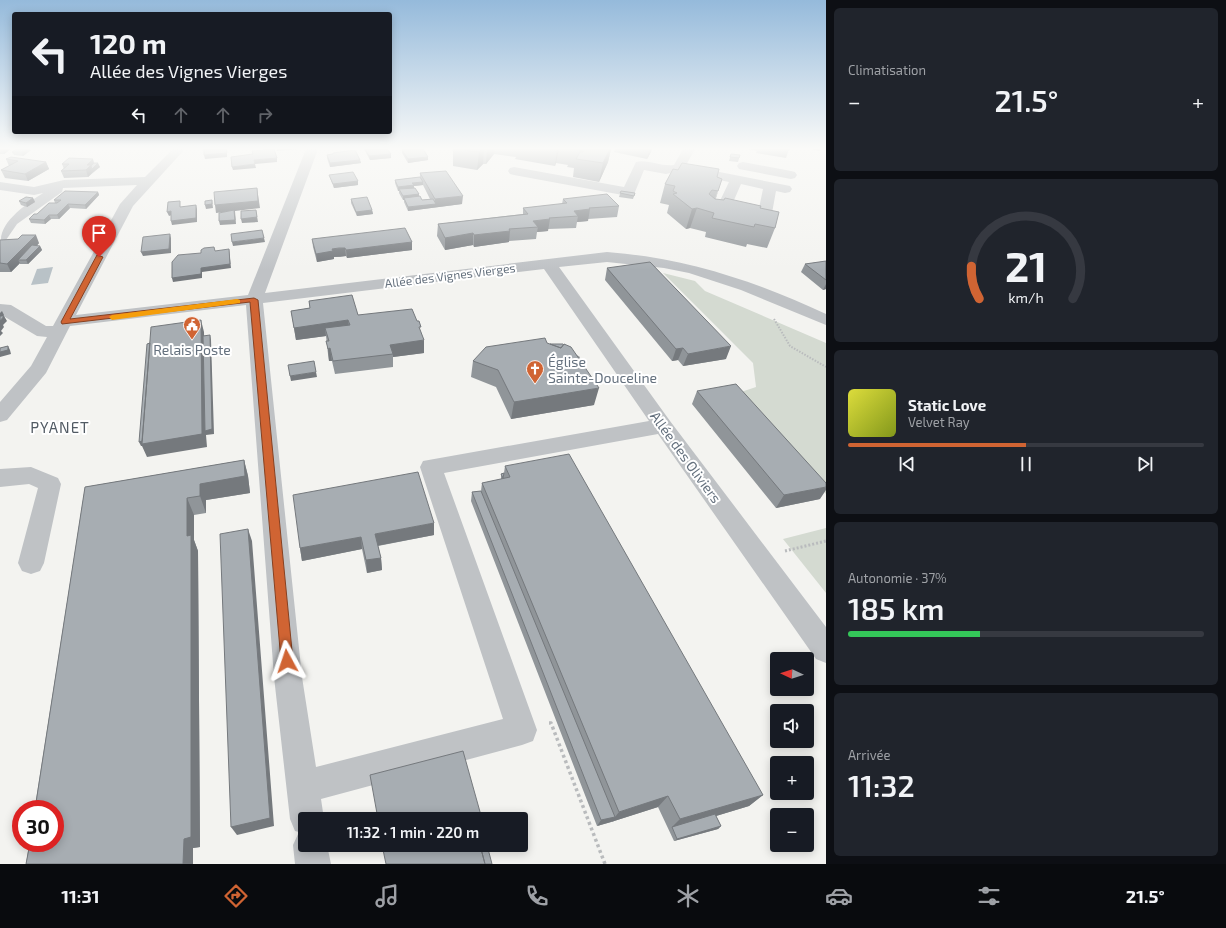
<!DOCTYPE html>
<html lang="fr">
<head>
<meta charset="utf-8">
<style>
  :root { --surface:#171b24; --page:#20242c; --text:#f1f3f6; --muted:#9ea1a6; --line:#363941; --accent:#d06433 }
  body { margin:0; font-family:"Exo 2",sans-serif; background:var(--page); color:var(--text); height:100vh; display:flex; flex-direction:column; font-size:15px; white-space:nowrap }
  * { box-sizing:border-box; margin:0 }
  p { font-size:13px; color:var(--muted) }
  .icon { flex:none; width:22px; height:22px; fill:none; stroke:currentColor; stroke-width:2; stroke-linecap:round; stroke-linejoin:round }
  .map { position:relative; flex:1; overflow:hidden }
  .side { display:flex; flex-direction:column; gap:8px; padding:8px; background:#0d0f14; width:400px }
  .side>* { flex:none }
  .top-card { position:absolute; left:12px; top:12px; width:380px; height:122px; border-radius:4px; box-shadow:0 2px 10px #0003; background:#171b24; color:var(--text); overflow:hidden }
  .needle { width:26px; rotate:274deg }
  .tools { position:absolute; left:770px; top:652px; display:grid; gap:8px }
  .tools a { display:grid; place-items:center; width:44px; height:44px; border-radius:4px; background:var(--surface); box-shadow:0 2px 10px #0003; font-size:20px }
  .speed { position:absolute; left:12px; top:800px; display:flex; gap:8px; font-size:20px; font-weight:700; text-align:center }
  .speed>* { display:grid; place-content:center; width:52px; height:52px; border-radius:50%; background:var(--surface); box-shadow:0 2px 10px #0003; line-height:1 }
  .speed .limit { border:6px solid #d22; background:#fff; color:#111 }
  .pin { position:absolute; display:grid; place-items:center; width:34px; height:34px; color:#fff; margin:-41px -17px; border-radius:50% 50% 50% 0; rotate:-45deg; box-shadow:0 0 4px #0007 }
  .pin .icon { rotate:45deg }
  .me { position:absolute; width:44px; margin:-22px; rotate:355deg; stroke-linejoin:round; filter:drop-shadow(0 0 3px #0008) }
  .turn { display:flex; align-items:center; gap:14px; height:84px; padding:0 12px; font-size:18px }
  .turn .icon { width:52px; height:52px; stroke-width:2.5 }
  .turn b { display:block; font-size:28px; line-height:34px }
  .lanes { display:flex; align-items:center; height:38px; padding:0 12px; background:#0003; justify-content:center; gap:20px; direction:ltr }
  .lanes .off { opacity:.35 }
  .big { font-size:30px; font-weight:600; line-height:1.1 }
  .side .tile { flex:1; display:flex; flex-direction:column; justify-content:center; gap:6px; min-width:0; padding:0 14px; border-radius:6px; background:var(--page) }
  .side .dial { align-items:center; gap:0 }
  .dial svg { height:104px; overflow:visible; fill:none; stroke:var(--line); stroke-width:7; stroke-linecap:round; text-anchor:middle }
  .dial text { fill:var(--text); stroke:none }
  .song { display:flex; align-items:center; gap:12px }
  .cover { width:48px; height:48px; border-radius:6px; background:linear-gradient(135deg,hsl(60 70% 55%),hsl(70 70% 35%)) }
  .played { height:4px; border-radius:2px; background:linear-gradient(90deg,var(--accent) 50%,var(--line) 50%) }
  .keys { display:flex; justify-content:space-around; direction:ltr }
  .heat { display:flex; justify-content:space-between; align-items:center; font-size:22px; direction:ltr }
  .charge { height:6px; border-radius:3px; background:linear-gradient(90deg,#34c759 37%,var(--line) 0) }
  .trip { position:absolute; left:298px; top:812px; width:230px; height:40px; border-radius:4px; background:var(--surface); box-shadow:0 2px 10px #0003; font-weight:600; line-height:40px; text-align:center }
  .menu { display:flex; height:64px; justify-content:space-around; align-items:center; background:#090b0e; color:var(--muted) }
  .menu .icon { width:28px; height:28px }
  .menu .on { color:var(--accent) }
  .menu b { font-size:18px; color:var(--text) }
  main { display:flex; flex:1; min-height:0 }
  .map>svg:first-child { display:block }
  .green { fill:#d4dad1 }
  .water { fill:#b9c2c7 }
  .lines { fill:none; stroke-linecap:round; stroke-linejoin:round }
  .path-far2 { stroke:#b9bbbd; stroke-width:2; stroke-dasharray:1.5 1.5; stroke-linecap:butt }
  .path-far1 { stroke:#b9bbbd; stroke-width:3; stroke-dasharray:2 2; stroke-linecap:butt }
  .path { stroke:#b9bbbd; stroke-width:3.5; stroke-dasharray:3 3; stroke-linecap:butt }
  .street { fill:#bfc2c5; fill-rule:evenodd }
  .wall { fill:#909599; fill-rule:evenodd }
  .shaded-wall { fill:#75797d }
  .building { fill:#a7adb2; stroke:#75797d }
  .route { fill:#d06433; stroke:#874121 }
  .slow { fill:#f59e0b }
  .labels { text-anchor:middle; dominant-baseline:central; stroke-width:4; stroke-linejoin:round; paint-order:stroke }
  .far-street-label { font-size:12px; fill:#65717e; stroke:#fff }
  .poi-label { font-size:14px; fill:#65717e; stroke:#fff }
  .street-label { font-size:14px; fill:#65717e; stroke:#fff }
  .neighbourhood-label { font-size:15px; letter-spacing:1px; fill:#525b64; stroke:#fff }
</style>
</head>
<body>
<main>
<div class="map">
<svg width="826" height="864" viewBox="0 0 826 864">
  <rect width="100%" height="100%" fill="#f3f3f0"/>
  <path class="green" d="M663,273L695,281L705,291L826,343V494L738,393L756,387L753,363Z
    M826,528V593L783,539Z"/>
  <path class="water" d="M53,267L48,283L31,285L37,269Z"/>
  <g class="lines">
    <path class="path-far2" d="M774,319L790,346L826,367"/>
    <path class="path-far1" d="M785,551L826,541"/>
    <path class="path" d="M549,723H551L605,864"/>
    <path class="street" d="M173,149H185L133,206L76,315L248,295L306,149H318L265,293L607,252C686,258 755,281 826,314V325L741,290L689,273L664,268L607,262L559,267L670,421L826,627V663L816,659L658,434L444,473L537,730L533,741L522,745L321,799L324,819H305V845H327L331,864H295L293,845L299,832L295,831L290,819L274,677L246,305L70,326L46,373L7,420L0,422V402L31,366L47,337L37,336L0,314V304L11,305L46,326H53L120,204L137,185L63,188L62,192L17,224L6,240L1,241C0,221 28,203 43,193L34,195L0,190V182L34,187L64,180L145,177ZM544,269L649,421L423,461L420,467L503,719L316,767L302,677L263,303Z
      M683,149H695L685,167L689,166L785,185L790,186L792,189L790,192L785,193L776,191L772,213L770,216L765,217L760,216L758,213L763,189L741,184L731,207L729,210L724,211L719,210L717,207L729,182L685,173L683,170L666,174L644,170L635,192L633,195L628,196L514,175L510,174L508,171L510,168L514,167L624,187L636,162C648,159 661,167 674,165Z
      M743,162L791,171L795,172L797,175L795,178L791,179L739,169L737,166L739,163Z
      M31,467L58,478L61,484L44,563L40,571L31,574L22,571L18,563L38,488L29,484L0,487V469Z"/>
  </g>
  <path class="wall" d="M0,149H11L4,154H0Z
    M364,149H387L391,158L370,160L365,151Z
    M453,149H611L608,162L599,182L573,177L574,168L567,167L568,165L556,163L555,166L515,159L516,157L494,154L486,164H483L477,170L453,166Z
    M615,149H652L651,152L647,159L614,152Z
    M746,149H789L786,158L756,153L757,151Z
    M813,149H821L820,151L813,150Z
    M31,150L23,156L14,155L12,152Z
    M402,150L428,157V160L408,163L402,153Z
    M333,153L360,160L361,163L330,167L327,158V155L333,154Z
    M731,154L740,155L738,162L729,161Z
    M6,159L46,162L49,169L28,181L5,178L1,170L9,166Z
    M94,163L100,167L88,177L64,178L61,171L64,169L62,164Z
    M420,173L462,204L408,211L404,202V200H403L399,193V191H398L395,183V180L420,177ZM423,185L430,199L422,200L419,197L414,188V186Z
    M329,175L358,181V185L334,188L330,178Z
    M717,177L722,179L715,199L760,208L775,228L767,248L747,244L746,247L705,237L706,232L690,228L686,229L667,213L669,205L660,203L665,184Z
    M621,191L635,193L633,199L619,197Z
    M98,192L99,195L86,209L70,208L59,219H51L45,224L31,223L29,219L55,203L54,200Z
    M33,198L35,202L27,207L21,205L19,201Z
    M351,199L372,210L373,214L357,216L351,203Z
    M563,199L619,206L617,217L588,219V221L577,222L576,228L548,229V231L537,232L536,239L509,241V242L474,247L473,245L445,250L437,236L438,224L523,214V208L562,204Z
    M312,239L412,242V250L347,258L346,256L340,257H334V259L317,262L313,247Z
    M0,240L39,243L37,246H40L42,250L28,264H20V263L11,272H0Z
    M826,261V289L823,290L801,272L805,264Z
    M607,268L726,359L683,366L678,360L672,361L605,280Z
    M309,301L358,315L421,332L424,353L393,357V367L335,374L332,361H329L328,354L326,336L296,340L291,311L310,308Z
    M575,354L580,357L579,359L594,405L511,419L496,387L471,377L473,361Z
    M697,391L820,499L776,508L692,404Z
    M244,460L248,476L250,493L206,500V513L194,515V540L198,551L200,847L193,848V864H26L85,487Z
    M505,466L763,795L749,806L716,816L721,826L718,829L674,841L658,807L611,822L597,826L471,501L472,492L481,491L482,483L501,479V474L504,473Z
    M434,523V535L378,546L381,558L382,570L367,573L362,549L302,561L300,548Z"/>
  <path class="shaded-wall" d="M5,149H11L4,154L3,151Z
    M26,149H30L31,150L23,156L22,152Z
    M227,149V157L205,159L204,155Z
    M277,149H299L277,151Z
    M482,149H484L483,164L477,170L479,152Z
    M487,149H495L494,154L486,164Z
    M557,149H559L556,163L555,166Z
    M610,149H611L608,162L599,182L603,163Z
    M651,149H652L651,152L647,159L649,151Z
    M391,154V158L370,160L369,156Z
    M428,157V160L408,163V159Z
    M277,158V162L255,164L254,160Z
    M93,159L95,166L98,163L100,167L93,172L92,169L93,172L88,177L86,170L87,165Z
    M360,160L361,163L330,167V163Z
    M46,162L49,169L28,181L25,174Z
    M255,164L256,168L233,170L232,167Z
    M722,179L716,198L711,210L718,191Z
    M358,181V185L334,188L333,184Z
    M423,182V185L414,186V189H399V191H398V187L412,183Z
    M257,188L260,208L235,211L236,224L220,225L219,221L234,211L216,213L215,205Z
    M98,192L99,195L86,209L85,205Z
    M419,194V198H404V200H403V196Z
    M463,196L462,204L408,211V207L435,204V199Z
    M33,198L35,202L27,207L26,203Z
    M212,200L213,208L206,209L205,205Z
    M68,204L70,208L59,219L57,215Z
    M196,205L197,209V222L172,225L171,221Z
    M697,208L690,228L686,229L692,209Z
    M590,209L588,221L577,222L578,216L574,211Z
    M256,210L258,222L242,223L241,219Z
    M372,210L373,214L357,216L356,212Z
    M171,211L172,215L169,216L167,212Z
    M49,215L51,219L45,224L44,220Z
    M550,219L548,231L537,232L538,227L533,221Z
    M510,231L509,242L474,247V235Z
    M473,233V245L445,250V238Z
    M170,234L171,238V253L143,256L141,252Z
    M36,235L39,243L23,260H18L20,263L11,272L7,264Z
    M264,238L265,242L233,246L232,242Z
    M412,242V250L347,258L346,250Z
    M40,246L42,250L28,264L26,260Z
    M345,248L346,256L334,257V259L317,262L316,254L332,249Z
    M229,249L231,268L202,272V278L173,282L172,278L201,268Z
    M826,284V289L823,290Z
    M2,311L4,315L0,320V313Z
    M4,316L7,321L3,325L4,327L1,331L3,333L0,336V321Z
    M201,320L204,332L206,431L210,335L211,340L214,434L206,435L207,447L147,457L142,446H141L139,442Z
    M348,320L350,333L325,328L326,336L296,340L294,328Z
    M424,340V353L393,357V354L390,345Z
    M8,346L10,350L11,354L0,357V352Z
    M731,346L726,359L683,366L688,354Z
    M330,348L332,361H329L328,349Z
    M683,348L678,360L672,361L676,349Z
    M316,372L317,377L291,381L290,376Z
    M599,388L594,405L511,419L514,402Z
    M244,460L248,476L250,493L206,500V513L200,496V484Z
    M826,487V490L820,499L776,508L784,495Z
    M187,498L194,515V540L198,551L200,847L193,848V864H183Z
    M434,523V535L376,546L375,534Z
    M248,529L252,541L274,826L237,835L231,827Z
    M361,537L362,549L302,561L300,548Z
    M381,558L382,570L367,573L366,560Z
    M763,795L749,806L673,829L672,827L680,819Z
    M668,796L658,807L611,822L619,812Z
    M615,817L611,822L597,826L601,820Z
    M721,826L718,829L674,841L677,839Z"/>
  <path class="building" d="M0,149H5L3,151L0,150Z
    M16,149H26L22,152H12Z
    M204,149H226L227,153L204,155Z
    M274,149L277,158L254,160L255,164L232,167L231,157L253,154L252,151Z
    M365,149H387L391,154L369,156Z
    M411,149H423L428,157L408,159L402,150Z
    M456,149H482L479,152Z
    M570,149H610L603,163L576,159L580,152H583L584,151Z
    M634,149H651L649,151Z
    M777,149H789V150Z
    M355,150L360,160L330,163L327,155L333,154V153Z
    M731,154L740,155L739,158L730,157Z
    M11,157L46,162L25,174L1,170L18,161L6,159Z
    M69,158L93,159L87,165H91L86,170L61,171L69,164H62Z
    M94,163H98L92,169L91,166Z
    M682,163L719,169L717,177L722,179L718,191L712,190L709,194L715,199L724,200L725,198L761,206L760,208L779,212L775,228L755,224L754,227L712,218L714,213L697,208L692,209L673,194L677,193L673,191L675,186L665,184L673,169L678,170Z
    M446,171L463,196L435,199L420,173Z
    M353,172L358,181L333,184L329,175Z
    M420,177L423,182L412,183L414,185L398,187L395,180Z
    M257,188L258,201L215,205L214,192Z
    M415,188L419,194L403,196L399,189Z
    M65,191L98,192L85,205L68,204L57,215H49L44,220L29,219L34,214H37L49,203H57L61,200H54Z
    M621,191L635,193L634,196L620,193Z
    M607,194L619,206L589,208L590,209L574,211L578,216L549,218L550,219L533,221L538,227L509,229L510,231L474,235L473,233L445,238L438,224L528,214L523,208L567,203L563,199Z
    M420,196L422,200L433,199L436,204L408,207L404,198Z
    M26,197L33,198L26,203L19,201Z
    M367,197L372,210L356,212L351,199Z
    M212,200V204L205,205V201Z
    M180,201V207L196,205V218L171,221V211L167,212L168,202Z
    M234,210L235,220L219,221V213Z
    M256,210L257,217L241,219V211Z
    M405,228L412,242L346,250L345,248H339L332,249L333,251L316,254L312,239Z
    M262,230L264,238L232,242L231,234Z
    M170,234L169,249L141,252L143,237Z
    M22,235H36L7,264L0,263V240L18,239Z
    M32,245L40,246L26,260H18Z
    M214,247L215,251L229,249L230,264L201,268V274L172,278V262L178,255L201,253V250L204,248Z
    M826,261V280L805,264Z
    M650,262L731,346L688,354L683,348L676,349L607,268Z
    M352,295L358,315L412,309L417,321H419L421,327H419L424,340L390,345L393,354L333,361L330,348L328,349L326,341H329L325,328L350,325L348,320L294,328L291,311L310,308L309,301Z
    M0,316H4L0,321Z
    M201,320L202,434L142,444L151,327Z
    M210,335L212,429L205,431L203,336Z
    M545,338L547,343L561,348L564,344L571,347L599,388L514,402L498,370L473,361L486,347Z
    M150,343L142,441L139,442L147,344Z
    M550,344H563L564,345V344L561,348Z
    M8,346V350L0,352V348Z
    M314,361L316,372L290,376L288,365Z
    M736,384L826,483V487L784,495L697,391Z
    M569,454L763,795L680,819L668,796L619,812L482,483L510,477L505,466Z
    M244,460L245,476L200,484V496L187,498V536L191,535V837L184,839L183,864H26L30,843H55V809H35L85,487Z
    M418,472L434,523L375,534L381,558L366,560L361,537L300,548L293,495Z
    M504,473L503,478L501,474Z
    M481,491L615,817L601,820L472,492Z
    M248,529L270,818L231,827L220,534Z
    M463,751L482,819H378L370,775Z
    M715,814L721,826L677,839L672,827Z
    M382,845H480L485,864H386Z
    M480,845H487L492,864H485Z"/>
  <linearGradient id="sky" x2="0" y2="1"><stop stop-color="#95badb"/><stop offset="0.55" stop-color="#fafaf8"/><stop offset="1" stop-color="#fafaf8" stop-opacity="0"/></linearGradient>
  <rect width="826" height="270" fill="url(#sky)"/>
  <path class="route" d="M97,255L103,257L70,319L254,298L258,300L293,661L291,666L287,667L283,666L281,661L250,302L62,324L61,322Z"/>
  <path class="slow" d="M237,299L240,300V303L112,320L109,317L112,315Z"/>
  <defs>
    <g id="civic-pin" transform="scale(0.9)"><path d="M0 17L-7.5 6A9.5 9.5 0 1 1 7.5 6Z" fill="#d06433" stroke="#fff"/><path d="M-.6-6.5H3V-4.5H.6V-3L4-1V1h2V6H-6V1h2V-1L-.6-3ZM-1.2 2.5V6h2.4V2.5Z" fill="#fff"/></g>
    <g id="church-pin" transform="scale(0.9)"><path d="M0 17L-7.5 6A9.5 9.5 0 1 1 7.5 6Z" fill="#d06433" stroke="#fff"/><path d="M-1.2-6h2.4v3.5h3.3v2.4h-3.3V6h-2.4V-.1h-3.3v-2.4h3.3Z" fill="#fff"/></g>
  </defs>
  <g fill-rule="evenodd">
    <use href="#civic-pin" x="192" y="325"/>
    <use href="#church-pin" x="535" y="369"/>
  </g>
  <g class="labels">
    <g class="far-street-label">
      <text transform="translate(450 275) rotate(-7)">Allée des Vignes Vierges</text>
    </g>
    <g class="poi-label">
      <text x="192" y="349">Relais Poste</text>
      <text x="548" y="361" text-anchor="start">Église<tspan x="548" dy="16">Sainte-Douceline</tspan></text>
    </g>
    <g class="street-label">
      <text transform="translate(686 457) rotate(54)">Allée des Oliviers</text>
    </g>
    <g class="neighbourhood-label">
      <text x="60" y="427">PYANET</text>
    </g>
  </g>
</svg>
<div class="tools">
<a><svg class="needle" viewBox="-14 -14 28 28"><path d="M0-13l5 13h-10z" fill="#e53935"/><path d="M0 13l5-13h-10z" fill="#9ea1a6"/></svg></a>
<a><svg class="icon" aria-label="sound" viewBox="0 0 24 24"><path d="M4 9h4l5-4v14l-5-4H4zM17 9q2 3 0 6"/></svg></a>
<a>+</a>
<a>−</a>
</div>
<div class="speed"><div class="limit">30</div></div>
<div class="pin" style="left:99px;top:257px;background:#d93025"><svg class="icon" aria-label="arrive" viewBox="0 0 24 24"><path d="M6 21V4h12l-3 4 3 4H6"/></svg></div>
<svg class="me" style="left:287px;top:661px" viewBox="-20 -20 40 40"><path d="M0-17L14 15 0 8-14 15z" fill="#d06433" stroke="#fff" stroke-width="4"/></svg>
<div class="trip">11:32 · 1 min · 220 m</div>
<div class="top-card">
<div class="turn"><svg class="icon" aria-label="left" viewBox="0 0 24 24"><path d="M17 20v-9H6M10 6l-5 5 5 5"/></svg><div><b>120 m</b>Allée des Vignes Vierges</div></div>
<div class="lanes"><svg class="icon" aria-label="left" viewBox="0 0 24 24"><path d="M17 20v-9H6M10 6l-5 5 5 5"/></svg><svg class="icon off" aria-label="ahead" viewBox="0 0 24 24"><path d="M12 20V5M6 11l6-6 6 6"/></svg><svg class="icon off" aria-label="ahead" viewBox="0 0 24 24"><path d="M12 20V5M6 11l6-6 6 6"/></svg><svg class="icon off" aria-label="right" viewBox="0 0 24 24"><path d="M7 20v-9h11M14 6l5 5-5 5"/></svg></div>
</div>
</div>
<section class="side">
<div class="tile"><p>Climatisation</p>
<div class="heat"><a>−</a><b class="big">21.5°</b><a>+</a></div>
</div>
<div class="tile dial"><svg viewBox="0 0 100 80">
<path d="M14 69A42 42 0 1 1 86 69"/>
<path d="M14 69A42 42 0 0 1 8 44" stroke="#d06433"/>
<text x="50" y="56" font-size="32" font-weight="700">21</text>
<text x="50" y="72" font-size="11">km/h</text>
</svg></div>
<div class="tile">
<div class="song"><i class="cover"></i><div><b>Static Love</b><p>Velvet Ray</p></div></div>
<div class="played"></div>
<div class="keys"><svg class="icon" aria-label="previous" viewBox="0 0 24 24"><path d="M18 5L8 12l10 7zM5 5v14"/></svg><svg class="icon" aria-label="pause" viewBox="0 0 24 24"><path d="M8 5v14M16 5v14"/></svg><svg class="icon" aria-label="next" viewBox="0 0 24 24"><path d="M6 5l10 7-10 7zM19 5v14"/></svg></div>
</div>
<div class="tile"><p>Autonomie · 37%</p><b class="big">185 km</b><div class="charge"></div></div>
<div class="tile"><p>Arrivée</p><b class="big">11:32</b></div>
</section>
</main>
<nav class="menu">
<b>11:31</b>
<svg class="icon on" aria-label="directions" viewBox="0 0 24 24"><path d="M12 3l9 9-9 9-9-9zM9 14v-3h6M13 9l2 2-2 2"/></svg>
<svg class="icon" aria-label="music" viewBox="0 0 24 24"><path d="M9 18V5l10-2v13"/><circle cx="6" cy="18" r="3"/><circle cx="16" cy="16" r="3"/></svg>
<svg class="icon" aria-label="phone" viewBox="0 0 24 24"><path d="M5 4h4l2 5-3 2q2 4 5 5l2-3 5 2v4C11 20 4 13 5 4z"/></svg>
<svg class="icon" aria-label="climate" viewBox="0 0 24 24"><path d="M12 3v18M4 7l16 10M4 17L20 7"/></svg>
<svg class="icon" aria-label="car" viewBox="0 0 24 24"><path d="M5 17H2v-5l4-1 3-4h7l3 4 3 1v5h-3M9 17h6M6 11h13"/><circle cx="7" cy="17" r="2"/><circle cx="17" cy="17" r="2"/></svg>
<svg class="icon" aria-label="filters" viewBox="0 0 24 24"><path d="M4 7h16M4 17h16"/><circle cx="9" cy="7" r="2"/><circle cx="15" cy="17" r="2"/></svg>
<b>21.5°</b>
</nav>
</body>
</html>
